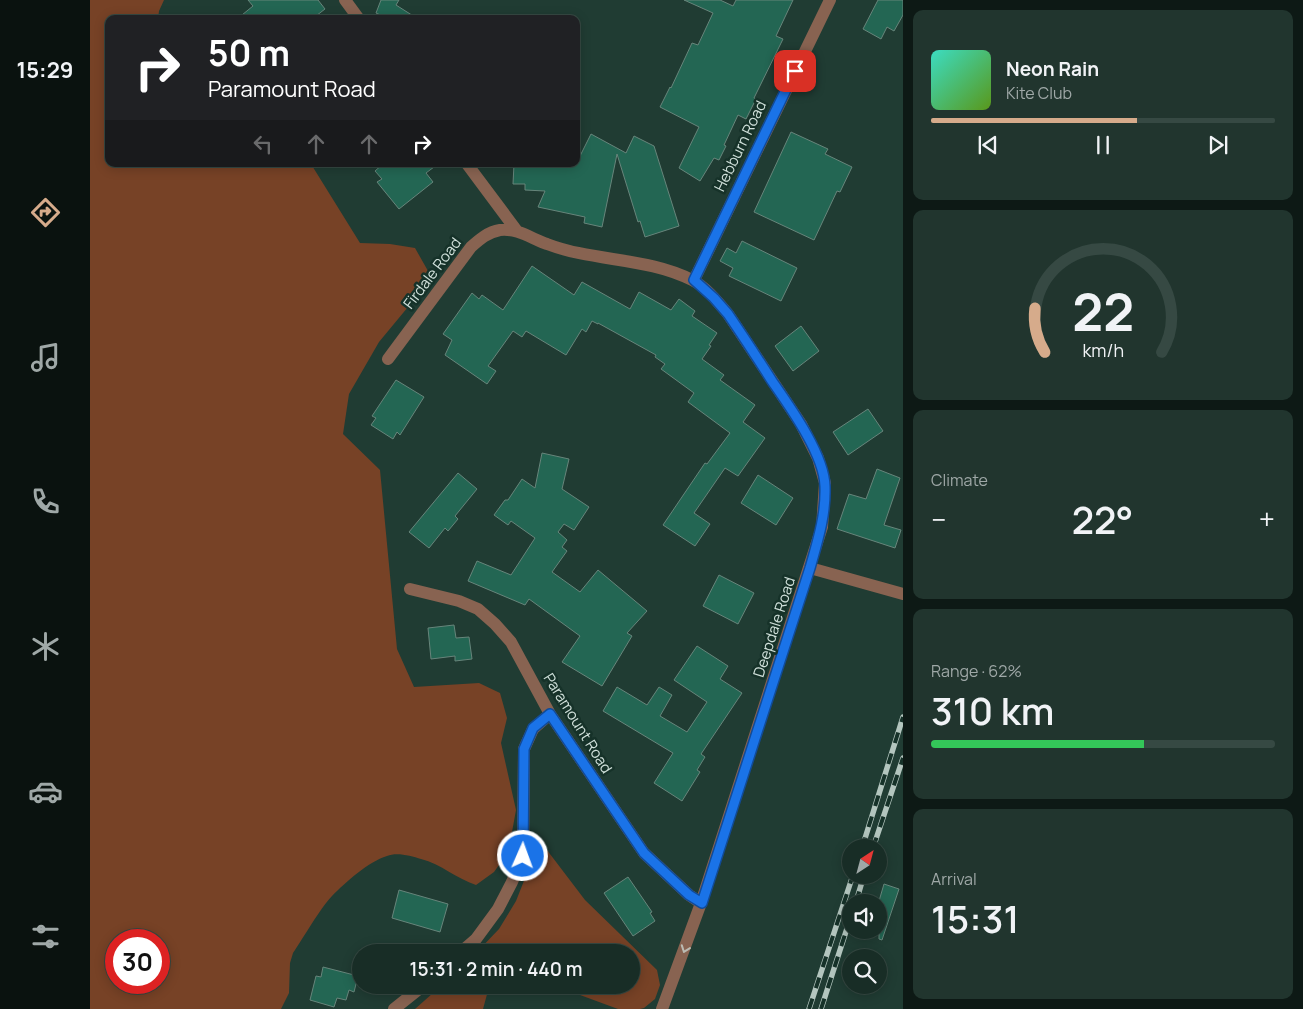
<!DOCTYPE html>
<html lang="en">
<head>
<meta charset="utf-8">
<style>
  :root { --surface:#182d26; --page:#21352e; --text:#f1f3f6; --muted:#9fa8a7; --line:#364943; --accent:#d6ab8b }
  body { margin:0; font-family:Manrope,sans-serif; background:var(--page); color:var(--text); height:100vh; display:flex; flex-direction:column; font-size:19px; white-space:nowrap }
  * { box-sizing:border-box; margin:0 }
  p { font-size:16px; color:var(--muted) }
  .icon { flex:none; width:28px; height:28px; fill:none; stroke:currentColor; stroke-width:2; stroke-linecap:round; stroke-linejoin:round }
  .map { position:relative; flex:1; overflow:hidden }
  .panel { display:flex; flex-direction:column; gap:10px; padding:10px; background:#0d1915; width:400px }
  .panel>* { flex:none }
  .hud { position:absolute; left:15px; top:15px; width:475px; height:152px; border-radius:10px; box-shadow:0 2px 12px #0003,0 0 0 1px var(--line); background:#202124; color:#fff; overflow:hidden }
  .needle { width:32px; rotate:36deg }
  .tools { position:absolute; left:752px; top:839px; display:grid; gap:10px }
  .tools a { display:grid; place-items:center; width:45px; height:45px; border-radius:50%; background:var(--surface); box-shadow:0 2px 12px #0003,0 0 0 1px var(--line); font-size:25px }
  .speed { position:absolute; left:15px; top:929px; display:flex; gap:10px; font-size:25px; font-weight:700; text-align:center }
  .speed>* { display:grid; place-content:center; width:65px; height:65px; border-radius:50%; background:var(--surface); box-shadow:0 2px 12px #0003,0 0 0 1px var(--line); line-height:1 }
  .speed .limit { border:8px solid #d22; background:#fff; color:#111 }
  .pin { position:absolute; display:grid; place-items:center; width:42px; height:42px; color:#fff; margin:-21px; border-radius:10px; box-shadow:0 2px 8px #0006 }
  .me { position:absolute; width:55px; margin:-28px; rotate:2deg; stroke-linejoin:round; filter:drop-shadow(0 0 4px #0008) }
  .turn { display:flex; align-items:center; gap:18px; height:105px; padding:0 20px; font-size:22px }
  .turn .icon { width:65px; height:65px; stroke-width:2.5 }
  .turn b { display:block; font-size:35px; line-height:42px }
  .lanes { display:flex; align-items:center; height:48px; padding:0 20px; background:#0003; justify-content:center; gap:25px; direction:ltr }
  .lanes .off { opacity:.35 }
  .big { font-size:38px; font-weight:600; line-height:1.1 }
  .panel .widget { flex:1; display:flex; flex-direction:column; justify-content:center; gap:8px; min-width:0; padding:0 18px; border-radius:10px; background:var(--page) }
  .panel .dial { align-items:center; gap:0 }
  .dial svg { height:130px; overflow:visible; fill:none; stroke:var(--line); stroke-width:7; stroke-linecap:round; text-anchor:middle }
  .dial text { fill:var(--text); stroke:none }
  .song { display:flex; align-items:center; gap:15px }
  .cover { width:60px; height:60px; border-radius:8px; background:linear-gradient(135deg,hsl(170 70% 55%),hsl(90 70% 35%)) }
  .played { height:5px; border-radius:2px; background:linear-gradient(90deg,var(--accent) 60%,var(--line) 60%) }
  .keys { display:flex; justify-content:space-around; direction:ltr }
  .heat { display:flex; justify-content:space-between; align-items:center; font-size:28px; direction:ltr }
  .charge { height:8px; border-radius:4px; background:linear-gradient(90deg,#34c759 62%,var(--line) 0) }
  .trip { position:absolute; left:262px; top:944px; width:288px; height:50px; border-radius:25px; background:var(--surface); box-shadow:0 2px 12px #0003,0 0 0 1px var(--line); font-weight:600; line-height:50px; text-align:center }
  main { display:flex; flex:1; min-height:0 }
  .tab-bar { display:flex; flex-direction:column; width:90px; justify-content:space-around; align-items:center; background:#0a120f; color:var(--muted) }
  .tab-bar .icon { width:35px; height:35px }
  .tab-bar .active { color:var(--accent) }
  .tab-bar b { font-size:22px; color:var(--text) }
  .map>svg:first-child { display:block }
  .green { fill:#774226; fill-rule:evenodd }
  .building { fill:#236653; stroke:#67857b }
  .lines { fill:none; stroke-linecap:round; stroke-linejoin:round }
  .minor { stroke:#886351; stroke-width:12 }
  .rail-casing { stroke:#b3c5be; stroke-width:5.5 }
  .rail { stroke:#163229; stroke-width:4; stroke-dasharray:11; stroke-linecap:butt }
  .oneway { stroke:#bbbbb2 }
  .route-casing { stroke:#114b97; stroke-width:12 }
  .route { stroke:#1a73e8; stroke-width:9 }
  .labels { text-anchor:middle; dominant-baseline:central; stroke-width:5; stroke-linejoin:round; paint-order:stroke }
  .street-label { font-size:15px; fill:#d1e1db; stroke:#163229 }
</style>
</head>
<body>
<main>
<nav class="tab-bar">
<b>15:29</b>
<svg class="icon active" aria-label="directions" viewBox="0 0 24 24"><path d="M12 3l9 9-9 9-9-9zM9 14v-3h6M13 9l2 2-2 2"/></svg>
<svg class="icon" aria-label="music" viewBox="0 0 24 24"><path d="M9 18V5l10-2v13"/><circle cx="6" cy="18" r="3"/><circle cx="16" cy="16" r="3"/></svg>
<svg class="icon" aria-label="phone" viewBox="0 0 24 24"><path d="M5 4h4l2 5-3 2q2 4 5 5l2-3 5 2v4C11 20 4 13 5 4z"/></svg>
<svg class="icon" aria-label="climate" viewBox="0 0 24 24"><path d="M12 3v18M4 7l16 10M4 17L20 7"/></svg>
<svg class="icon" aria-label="car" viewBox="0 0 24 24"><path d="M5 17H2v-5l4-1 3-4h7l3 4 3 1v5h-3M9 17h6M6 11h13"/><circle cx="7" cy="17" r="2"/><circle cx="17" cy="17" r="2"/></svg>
<svg class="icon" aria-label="filters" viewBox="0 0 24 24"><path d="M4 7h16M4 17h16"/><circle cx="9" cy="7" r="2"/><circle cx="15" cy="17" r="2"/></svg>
</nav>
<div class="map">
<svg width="813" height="1009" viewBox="0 0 813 1009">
  <rect width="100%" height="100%" fill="#203c33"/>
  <path class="green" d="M0,0H74L69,11L68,19H19V164H221L270,243L300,244L325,248L342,278L289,342L259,394L253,434L290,470L307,649L324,687L389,683L410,693L417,718L411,743L426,810L422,832L414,858L404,872L386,885C367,879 351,864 331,859C321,856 307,852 297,856C278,862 256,882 242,896C229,910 214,937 203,953L200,963L199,993L191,1009H0ZM26,940H69V982H26Z
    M444,833L495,900L567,970L570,985L565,999L554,1008L550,1009H528L463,985H541V952H387L409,929L426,901L443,858Z
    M352,985H401L399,987L393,1009H325Z"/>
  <path class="building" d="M158,0H228L235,9L222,19H147L163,6Z
    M291,0H309L306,5L328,19H299L286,13Z
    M594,0H630L643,6L646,0H703L686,36L693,39L664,98L666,99L656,119L648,115L634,145L636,146L629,160L624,158L610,181L589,168L609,127L570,107L580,87L581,88L602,43L608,45L623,13Z
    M788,0H813V15L804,31L797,27L791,39L773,29Z
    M701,132L738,149L735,154L762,167L750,192L747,191L724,240L664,212Z
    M501,134L536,153L544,136L564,146L589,226L555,237L550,221L548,222L527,154L512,227L494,223L495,217L448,207L455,191L435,190V184H423L424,164H486Z
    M293,164H348L336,173L343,182L309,209L287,182L292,179L285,171Z
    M652,241L707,268L691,301L639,276L643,268L630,261L637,248L646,253Z
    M442,266L484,295L492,282L540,309L549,292L581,310L589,299L605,311L602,316L627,333L619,345L621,346L612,359L634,375L630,380L665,405L653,422L675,438L648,476L635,468L604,513L620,524L605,546L573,525L615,463L617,464L640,433L598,402L604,393L571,369L575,364L565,357L566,355L508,323V324L502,321L496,332L492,329L476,355L436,331L432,337L423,331L398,366L406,371L397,384L355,355L362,340L353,334L382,293L389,299L392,295L413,310Z
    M711,326L729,351L703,371L685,346Z
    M306,380L334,397L310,435L307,432L303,439L281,425L286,418L282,416Z
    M778,409L793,431L758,455L743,432Z
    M452,453L479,459L472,489L499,507L484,530L474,524L468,532L477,540L472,547L477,551L462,572L490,592L508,570L557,611L537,633L542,636L512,686L472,662L490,636L439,599L435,605L378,581L387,561L421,575L445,538L421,521L418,525L404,515L415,500H418L432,479L445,488Z
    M787,469L810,478L794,525L811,530L805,548L747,529L759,494L776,499Z
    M368,473L387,489L365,516L368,519L358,531L355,528L339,548L319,532Z
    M668,475L703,498L686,525L651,503Z
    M629,575L664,593L648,624L613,606Z
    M364,625L366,638L379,637L382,659L365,661V656L341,659L338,628Z
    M607,646L638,666L630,679L652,693L611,754L615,757L607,770L610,772L592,801L564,783L583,753L513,711L527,687L557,705L569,687L582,695L570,716L597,732L617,702L584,680Z
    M538,877L562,912L560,913L565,921L543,936L514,893Z
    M794,884L809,889L792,940L789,939V901Z
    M309,890L358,904L350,932L302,918Z
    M233,967L268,976L264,992L259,990L256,1000L247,998L244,1007L220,1000L226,976L231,977Z"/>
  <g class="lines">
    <path class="minor" d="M255,0L269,19
      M377,164L427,231
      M604,280L740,0
      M298,359L381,247C390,239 398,232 410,230C428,228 442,239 457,244C504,262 557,257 602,280C616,287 628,302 638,314L711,424L728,458L735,483L732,527L611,903L572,1009
      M720,568L813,594
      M320,589L369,601L388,609L405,624L421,642L460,714L554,853L599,895L611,903
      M371,952L386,939L408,909L422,882L433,856L434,749L443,729L460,714
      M304,1009L334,985"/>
    <g class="rail-casing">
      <path id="rail" d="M772,848L813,717
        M783,848L813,758
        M766,902L774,875
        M719,1009L763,875
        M731,1009L761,916"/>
    </g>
    <use href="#rail" class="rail"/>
  </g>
  <defs><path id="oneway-chevron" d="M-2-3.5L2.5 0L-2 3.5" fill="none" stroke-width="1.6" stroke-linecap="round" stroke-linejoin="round" transform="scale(1.25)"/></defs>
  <use class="oneway" href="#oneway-chevron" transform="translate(595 949) rotate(110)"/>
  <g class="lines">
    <g class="route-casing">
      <path id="route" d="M433,856L434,749L443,728L460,714L554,853L599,895L612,903L720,568C728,540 736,515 735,486C734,454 700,407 682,381C668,359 653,336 638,314L624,298L604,280L705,71"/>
    </g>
    <use href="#route" class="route"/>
  </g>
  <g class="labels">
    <g class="street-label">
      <text transform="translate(650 146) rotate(-64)">Hebburn Road</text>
      <text transform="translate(342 273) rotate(-53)">Firdale Road</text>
      <text transform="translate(684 627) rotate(-72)">Deepdale Road</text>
      <text transform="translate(488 723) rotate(58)">Paramount Road</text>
    </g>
  </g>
</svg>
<div class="tools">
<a><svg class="needle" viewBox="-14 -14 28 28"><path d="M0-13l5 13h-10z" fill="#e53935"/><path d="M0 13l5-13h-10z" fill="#9fa8a7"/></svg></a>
<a><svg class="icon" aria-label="sound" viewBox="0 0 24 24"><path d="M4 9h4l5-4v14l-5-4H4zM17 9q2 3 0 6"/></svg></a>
<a><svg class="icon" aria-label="search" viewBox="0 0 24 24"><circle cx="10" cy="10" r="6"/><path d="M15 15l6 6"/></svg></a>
</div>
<div class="speed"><div class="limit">30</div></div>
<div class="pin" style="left:705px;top:71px;background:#d93025"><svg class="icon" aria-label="arrive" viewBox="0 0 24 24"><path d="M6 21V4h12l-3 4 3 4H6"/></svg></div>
<svg class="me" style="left:433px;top:856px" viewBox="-20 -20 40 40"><circle r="17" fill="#1a73e8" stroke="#fff" stroke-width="3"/><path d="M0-11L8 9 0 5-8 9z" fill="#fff"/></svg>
<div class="trip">15:31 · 2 min · 440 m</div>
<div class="hud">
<div class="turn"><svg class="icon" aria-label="right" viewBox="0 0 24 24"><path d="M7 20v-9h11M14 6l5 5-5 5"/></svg><div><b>50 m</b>Paramount Road</div></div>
<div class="lanes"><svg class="icon off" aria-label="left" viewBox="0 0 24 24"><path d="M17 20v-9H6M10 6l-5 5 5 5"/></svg><svg class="icon off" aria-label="ahead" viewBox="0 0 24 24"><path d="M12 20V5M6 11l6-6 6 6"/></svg><svg class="icon off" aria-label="ahead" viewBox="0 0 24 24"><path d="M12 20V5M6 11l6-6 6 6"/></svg><svg class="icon" aria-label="right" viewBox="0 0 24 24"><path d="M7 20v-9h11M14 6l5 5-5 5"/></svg></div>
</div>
</div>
<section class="panel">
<div class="widget">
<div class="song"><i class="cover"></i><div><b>Neon Rain</b><p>Kite Club</p></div></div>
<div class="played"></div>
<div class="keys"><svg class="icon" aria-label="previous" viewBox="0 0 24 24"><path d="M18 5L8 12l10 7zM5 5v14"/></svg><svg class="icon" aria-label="pause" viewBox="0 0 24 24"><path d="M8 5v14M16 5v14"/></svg><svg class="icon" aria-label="next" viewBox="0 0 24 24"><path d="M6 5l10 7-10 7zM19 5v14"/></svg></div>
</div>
<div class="widget dial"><svg viewBox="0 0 100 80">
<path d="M14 69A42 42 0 1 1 86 69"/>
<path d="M14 69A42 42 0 0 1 8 42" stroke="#d6ab8b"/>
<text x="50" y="56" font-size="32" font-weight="700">22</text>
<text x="50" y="72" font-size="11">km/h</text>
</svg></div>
<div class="widget"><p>Climate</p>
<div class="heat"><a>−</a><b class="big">22°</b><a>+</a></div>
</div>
<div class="widget"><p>Range · 62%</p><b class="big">310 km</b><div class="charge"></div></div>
<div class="widget"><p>Arrival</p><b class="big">15:31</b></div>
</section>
</main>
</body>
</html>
